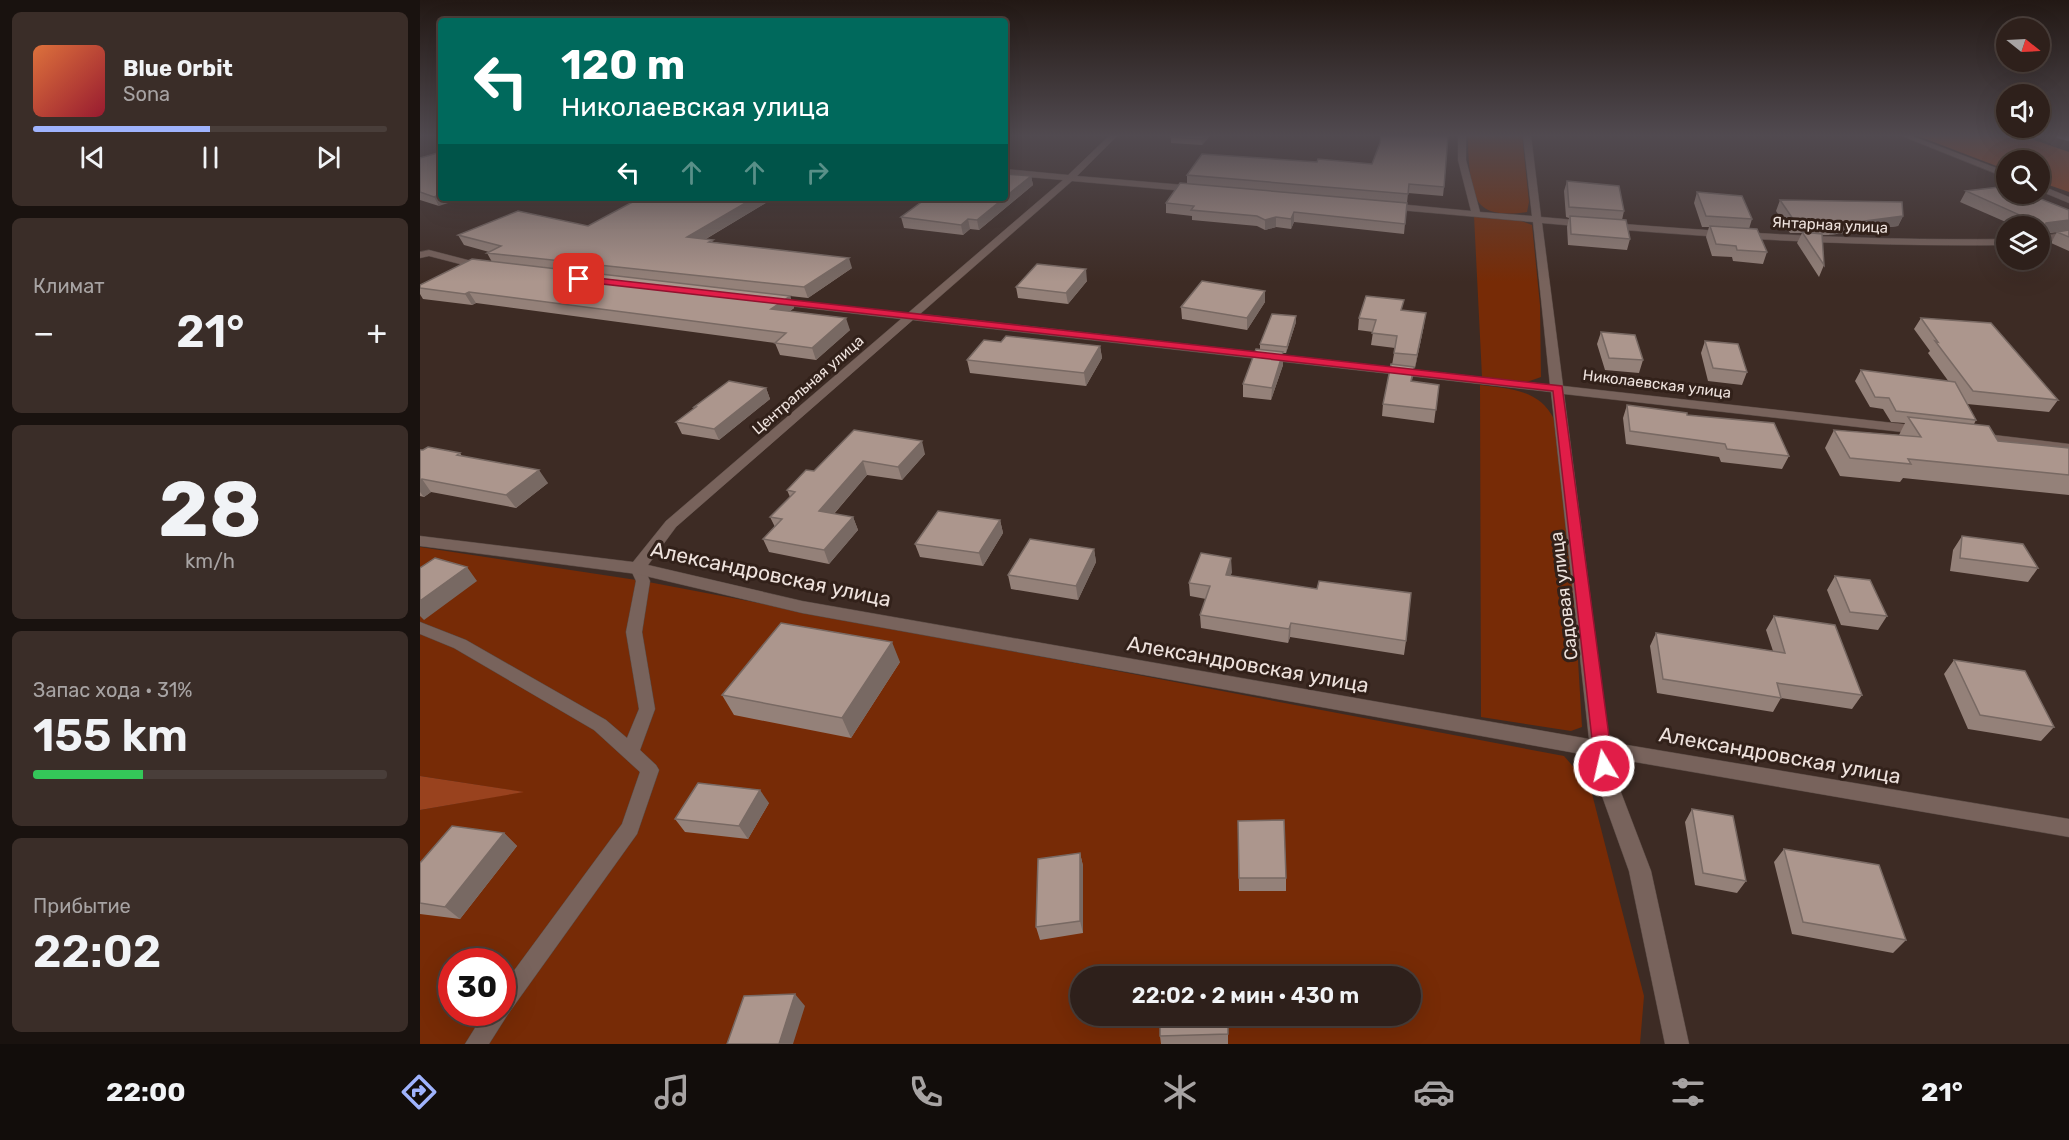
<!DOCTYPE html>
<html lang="ru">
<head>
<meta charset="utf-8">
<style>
  :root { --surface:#2e201b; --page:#3a2d28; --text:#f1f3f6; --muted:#a7a3a3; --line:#493e3a; --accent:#9fb3fd }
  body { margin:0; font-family:Rubik,sans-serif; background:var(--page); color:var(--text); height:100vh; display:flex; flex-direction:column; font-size:22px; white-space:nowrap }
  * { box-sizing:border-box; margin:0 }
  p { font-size:20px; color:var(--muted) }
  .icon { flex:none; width:33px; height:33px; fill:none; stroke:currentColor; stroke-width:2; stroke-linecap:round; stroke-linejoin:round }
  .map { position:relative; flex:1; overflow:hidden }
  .side { display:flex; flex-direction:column; gap:12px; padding:12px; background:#19120f; width:420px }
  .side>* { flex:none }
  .top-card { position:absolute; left:18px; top:18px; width:570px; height:183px; border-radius:6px; box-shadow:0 6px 24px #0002,0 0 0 2px var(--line); background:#00695c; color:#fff; overflow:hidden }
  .needle { width:39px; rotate:108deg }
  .tools { position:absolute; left:1576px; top:18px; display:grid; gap:12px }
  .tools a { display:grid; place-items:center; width:54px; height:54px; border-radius:50%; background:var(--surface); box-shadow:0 6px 24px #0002,0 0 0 2px var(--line); font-size:30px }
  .speed { position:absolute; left:18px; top:948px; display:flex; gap:12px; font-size:30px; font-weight:700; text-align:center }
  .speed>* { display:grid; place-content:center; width:78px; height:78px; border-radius:50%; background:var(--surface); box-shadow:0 6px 24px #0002,0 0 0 2px var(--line); line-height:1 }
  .speed .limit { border:9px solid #d22; background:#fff; color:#111 }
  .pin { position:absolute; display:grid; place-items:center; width:51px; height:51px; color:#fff; margin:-26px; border-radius:12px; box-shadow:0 3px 9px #0006 }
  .me { position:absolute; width:66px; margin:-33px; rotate:351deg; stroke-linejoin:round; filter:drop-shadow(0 0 4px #0008) }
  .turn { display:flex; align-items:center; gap:21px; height:126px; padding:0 24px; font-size:27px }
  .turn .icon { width:78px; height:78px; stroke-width:2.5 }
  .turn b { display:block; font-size:42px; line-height:51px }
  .lanes { display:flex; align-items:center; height:57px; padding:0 24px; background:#0003; justify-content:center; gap:30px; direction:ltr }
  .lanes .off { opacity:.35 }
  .big { font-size:45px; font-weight:600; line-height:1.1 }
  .side .card { flex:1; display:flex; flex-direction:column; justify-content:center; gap:9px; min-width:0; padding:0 21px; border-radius:9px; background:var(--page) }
  .side .dial { align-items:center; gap:0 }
  .dial b { font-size:78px; line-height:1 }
  .song { display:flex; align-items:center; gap:18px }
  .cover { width:72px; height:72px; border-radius:9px; background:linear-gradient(135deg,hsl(20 70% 55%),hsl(350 70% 35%)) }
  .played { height:6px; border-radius:3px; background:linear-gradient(90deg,var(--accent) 50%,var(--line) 50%) }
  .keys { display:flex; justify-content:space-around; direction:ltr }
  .heat { display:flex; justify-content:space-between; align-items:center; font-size:33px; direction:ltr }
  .charge { height:9px; border-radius:4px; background:linear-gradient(90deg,#34c759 31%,var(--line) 0) }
  .trip { position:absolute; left:650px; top:966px; width:351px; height:60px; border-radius:30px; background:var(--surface); box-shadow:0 6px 24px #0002,0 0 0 2px var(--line); font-weight:600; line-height:60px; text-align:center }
  .tabs { display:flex; height:96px; justify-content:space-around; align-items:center; background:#120d0b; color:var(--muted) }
  .tabs .icon { width:42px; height:42px }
  .tabs .selected { color:var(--accent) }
  .tabs b { font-size:27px; color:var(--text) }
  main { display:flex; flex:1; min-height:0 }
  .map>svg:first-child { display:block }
  .green { fill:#772b06; fill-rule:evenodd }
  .forest { fill:#99421e }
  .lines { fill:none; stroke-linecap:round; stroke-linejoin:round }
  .lane-casing { stroke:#584943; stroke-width:1 }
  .street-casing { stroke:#584943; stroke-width:1 }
  .primary-casing { stroke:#584943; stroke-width:1 }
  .lane { fill:#78635c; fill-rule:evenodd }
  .street { fill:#78635c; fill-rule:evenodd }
  .primary { fill:#9497bd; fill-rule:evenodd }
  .wall { fill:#948179 }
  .shaded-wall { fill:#786963 }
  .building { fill:#ac968d; stroke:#786963; stroke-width:1.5 }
  .route { fill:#e11d48; stroke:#92132f; stroke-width:1.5 }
  .labels { text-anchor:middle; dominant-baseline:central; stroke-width:6; stroke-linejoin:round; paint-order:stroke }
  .far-street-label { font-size:15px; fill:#eee2dd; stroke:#32211a }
  .street-label { font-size:18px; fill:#eee2dd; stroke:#32211a }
  .near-street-label { font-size:21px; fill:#eee2dd; stroke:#32211a }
</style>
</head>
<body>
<main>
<section class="side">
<div class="card">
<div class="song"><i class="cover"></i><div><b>Blue Orbit</b><p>Sona</p></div></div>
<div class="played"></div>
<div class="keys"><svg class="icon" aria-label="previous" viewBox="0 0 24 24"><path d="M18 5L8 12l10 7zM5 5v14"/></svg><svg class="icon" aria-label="pause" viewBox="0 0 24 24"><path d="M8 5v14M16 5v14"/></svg><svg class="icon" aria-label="next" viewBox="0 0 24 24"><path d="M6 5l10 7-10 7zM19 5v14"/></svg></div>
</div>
<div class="card"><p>Климат</p>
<div class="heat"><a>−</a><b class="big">21°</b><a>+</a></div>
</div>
<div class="card dial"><b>28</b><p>km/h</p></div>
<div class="card"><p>Запас хода · 31%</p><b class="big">155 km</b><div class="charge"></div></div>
<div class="card"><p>Прибытие</p><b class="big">22:02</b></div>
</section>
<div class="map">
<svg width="1649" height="1044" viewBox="0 0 1649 1044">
  <rect width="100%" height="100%" fill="#3d2b24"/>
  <path class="green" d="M1048,136H1102L1109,202L1107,212C1093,214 1072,216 1061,205C1049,193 1048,152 1048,136Z
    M1054,216L1099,220L1112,225L1120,305L1121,377L1107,382L1062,377Z
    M1060,385C1090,389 1119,389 1134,419L1153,577L1162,727L1151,731L1061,717Z
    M0,547L223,581L1144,756L1170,786L1224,996L1220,1044H0V810L102,792L0,776ZM32,962H82V1012H32ZM660,976H990V1016H660Z"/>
  <path class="forest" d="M1498,136H1603L1649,152V192L1620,182V160H1587V170Z
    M0,776L104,792L0,810Z"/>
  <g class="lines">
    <g class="lane-casing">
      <path id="lane" d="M217,563L222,564L230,581L222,632L235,709L220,750L236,765L239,770L217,834L88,1014L69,1044H45L65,1012H82V987L202,824L220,772L174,730L34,648L0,634V622L46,640L186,720L207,738L219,709L206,632L216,581L210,568Z"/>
    </g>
    <g class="street-casing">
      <path id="street" d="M689,136H697L657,176L776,186L780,189L776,192L652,181L500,314L1130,385L1113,222L968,209L963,206L968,203L1051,211L1038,160V136H1046V160L1060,212L1112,216L1103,136H1111L1121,217C1277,231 1431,241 1587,239V245C1431,247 1277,237 1122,223L1143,386L1500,426L1507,430L1500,434L1144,394L1189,742L1649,819V837L1192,758L1197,782L1231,871L1269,1044H1245L1209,871L1177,782L1172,756L382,613L217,574L0,546V536L213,562L246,521L481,319L352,304L347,301L348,299L488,313L643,180L585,175V169L648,175ZM493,320L1131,392L1169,739L382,601L228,565L256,527Z
        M1482,136H1492L1587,172V178Z
        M1620,185L1649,197V203L1620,191Z
        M1649,232V238L1620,242V236Z
        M9,250L67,265L68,267L63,270L9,256L0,258V252Z
        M1557,433L1649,444V452L1552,440L1550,437L1552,434Z"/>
    </g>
    <g class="primary-casing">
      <path id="primary" d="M1636,136H1649V141L1637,138Z"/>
    </g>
    <use href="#lane" class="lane"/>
    <use href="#street" class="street"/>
    <use href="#primary" class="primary"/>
  </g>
  <path class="wall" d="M752,136H790L782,145L751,143V137Z
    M0,158L19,206L0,200Z
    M897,162L1024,187L1023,196L988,193L987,203L767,184V175Z
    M611,176L613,185L559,230L550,229L543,235L484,228L481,217Z
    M1147,181L1204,211L1202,220L1210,239L1207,250L1148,245L1147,227L1149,218L1146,217L1144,191Z
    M1546,191L1649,210V251L1631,243L1637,232H1639L1620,234V226H1595L1540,202Z
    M1277,192L1332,219L1329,229L1347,252L1343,264L1313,261L1312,257L1292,256L1286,237L1289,227H1282L1274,203Z
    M354,198L286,239L294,242L432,268L388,298L370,296L374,308L370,311L430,330L396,360L360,355L355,343L56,303L52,305L3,299L0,294V285L72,262L67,253L69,252L44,245L38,235L168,226Z
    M1360,200L1483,216L1478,226L1409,235H1402L1404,265L1399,277L1377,243L1382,233H1370L1356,211Z
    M746,203H987L984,234L874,222L871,229L856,227L845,230L837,226L772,220V216L746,213Z
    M667,281L648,304L598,298L596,287Z
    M845,291V302L827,330L762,319L761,307Z
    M982,310L1004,325L995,368L994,367L992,381L1019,385L1014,423L962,416L963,404L972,365L975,348L951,345L953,332L938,330L939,318Z
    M1501,318L1638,400L1629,412L1547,404L1556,420L1554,424L1578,441L1649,448V495L1483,478L1480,482L1420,476L1405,448L1414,430L1479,435L1485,423L1471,422L1463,409L1450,407L1435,381L1441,370L1529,382L1508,353L1510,351L1494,329Z
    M876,322L866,353H863V365L851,400L823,397V384L840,350V344Z
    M1181,332L1223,360L1219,373L1185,370L1177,344Z
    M1285,341L1327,372L1322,385L1288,381L1281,353Z
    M581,342L680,346L682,358L666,386L550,373L547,360Z
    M346,388L350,399L299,440L262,434L256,422L275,408L274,407Z
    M1207,405L1267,415L1369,456L1362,469L1301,462L1299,457L1206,444L1203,418Z
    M434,430L505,454L482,480L447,475L414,514L433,517L438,530L409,564L349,552L343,539L355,527L350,517L370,497L367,490L394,471Z
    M0,450L40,453L42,456L128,483L96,508L11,492L4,497L0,496Z
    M580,520L583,533L563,566L500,557L495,544Z
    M1542,536L1618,568L1608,582L1530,571L1533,550Z
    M674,549L676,562L658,600L591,589L588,575Z
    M812,572L810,576L986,641L984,655L870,637L868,643L781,628L780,615L786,599L770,596L769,583Z
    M1415,576L1467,616L1458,630L1421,625L1407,590Z
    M1354,616L1442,695L1432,709L1361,698L1353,712L1237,693L1230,646L1236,633L1353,651L1346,630Z
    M1534,660L1634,727L1621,741L1548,729L1524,674Z
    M480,662L431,738L314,715L302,695Z
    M349,803L328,839L265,832L255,819Z
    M1272,809L1326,881L1317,893L1275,885L1265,822Z
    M818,821L866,878V891H819Z
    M84,833L97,846L40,919L0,914V863Z
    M1364,849L1486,940L1473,953L1372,934L1354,862Z
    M660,853L663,866V933L620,940L616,927Z
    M808,1016V1044H741L740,1036Z"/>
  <path class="shaded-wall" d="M785,136H790L782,145L781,139Z
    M611,176L613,185L559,230L557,220Z
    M21,194V198H43L19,206L14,197Z
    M334,198H354L272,247L267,237Z
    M874,212V222L871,229V219Z
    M1483,216L1478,226L1409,235L1414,225Z
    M856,217V227L845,230V220Z
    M548,219L550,229L543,235L541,225Z
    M1649,220V230L1620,234L1626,223Z
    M429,258L432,268L388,298L384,287Z
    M666,269L667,281L648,304L646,293Z
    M845,291V302L827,330V318Z
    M49,292L56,303L52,305L45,294Z
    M370,296L374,308L356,321L351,309Z
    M1006,313L1004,325L995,368L997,355Z
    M876,316V322L866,353L867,347Z
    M426,318L430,330L396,360L392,348Z
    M680,346L682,358L666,386L664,373Z
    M863,352V365L851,400L852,388Z
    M346,388L350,399L299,440L294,429Z
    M502,441L505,454L482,480L478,467Z
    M443,461L447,475L405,524L399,511Z
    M119,470L128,483L96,508L86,495Z
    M2,479L11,492L4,497L0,492V480Z
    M433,517L438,530L409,564L404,550Z
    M580,520L583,533L563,566L559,553Z
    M674,549L676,562L658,600L656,586Z
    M811,558L812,572L806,589V575Z
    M47,567L57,581L4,620L0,616V601Z
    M871,623L870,637L868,643L869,629Z
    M472,642L480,662L431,738L422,718Z
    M340,790L349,803L328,839L319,826Z
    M84,833L97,846L40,919L25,907Z
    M660,853L663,866V933L660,921Z
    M375,994L385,1006L373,1044H359Z"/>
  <path class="building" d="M752,136H785L781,139L751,137Z
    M961,136H1028L1024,187L989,184L988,194L767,175L782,154L897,162L898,159L952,164L960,143Z
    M21,152V194L14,197L0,192V158Z
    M585,174L611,176L585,197Z
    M1147,181L1199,186L1204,211L1149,207Z
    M760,183L987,203L985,224L874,212L871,219L856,217L845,220L837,216L771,210L774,206L746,203Z
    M1587,186V194H1608L1649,210V220L1626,223L1624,226L1546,191Z
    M1277,192L1322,196L1332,219L1286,216Z
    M220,198H334L267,237L293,240L289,242L429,258L384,287L67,253L81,246L38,235L98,211L168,226Z
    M507,198H584L557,220L548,219L541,225L481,217Z
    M1360,200L1482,202L1483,216L1414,225L1375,222Z
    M1150,216L1206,220L1210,239L1151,234Z
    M1290,226L1337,229L1347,252L1317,250L1316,246L1296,244Z
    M1649,230V237L1637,232Z
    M1382,232L1402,234L1404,265Z
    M52,259L370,296L351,309L426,318L392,348L355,343L366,333L49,292L45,294L0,288V285Z
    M617,264L666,269L646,293L596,287Z
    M782,281L845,291L827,318L761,307Z
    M946,296L984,300L981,310L1006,313L997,355L974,353L977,336L952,333L956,320L939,318Z
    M852,314L876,316L867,347L840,344Z
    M1501,318L1571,323L1638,400L1553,391L1515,341L1518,342Z
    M1181,332L1215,335L1223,360L1189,358Z
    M586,336L680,346L664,373L547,360L564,340L581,342Z
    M1285,341L1318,344L1327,372L1293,368Z
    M836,349L863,352L852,388L823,384Z
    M971,364L994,367L991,381L1019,385L1016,410L963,404Z
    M1441,370L1535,382L1556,420L1476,411L1469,398L1455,397Z
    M309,381L346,388L294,429L256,422L276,407H274Z
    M1207,405L1267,413V415L1354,423L1369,456L1307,449L1305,444L1210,431Z
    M1488,417L1569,426L1578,441L1649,448V475L1488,459L1491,464L1430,458L1414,430L1501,437Z
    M434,430L502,441L478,467L443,461L399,511L433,517L404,550L343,539L362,519L350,517L375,492L367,490L386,470L394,471Z
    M8,447L40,453L37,455L119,470L86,495L2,479L0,480V450H3Z
    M518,511L580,520L559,553L495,544Z
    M1542,536L1603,544L1618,568L1540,558Z
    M610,539L674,549L656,586L588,575Z
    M781,553L811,558L806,575L897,589L899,581L991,593L986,641L871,623L869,629L780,615L790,586L769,583Z
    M15,558L47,567L0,601V568Z
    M1415,576L1450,580L1467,616L1430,612Z
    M1354,616L1415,625L1442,695L1357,683L1361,698L1243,679L1236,633L1365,653Z
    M361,623L472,642L422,718L302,695Z
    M1534,660L1605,671L1634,727L1560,715Z
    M278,783L340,790L319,826L255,819Z
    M1272,809L1313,816L1326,881L1283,873Z
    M864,820L866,878H819L818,821Z
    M32,826L84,833L25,907L0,903V863Z
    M1364,849L1459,865L1486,940L1383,922Z
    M660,853V921L616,927L618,859Z
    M807,975V976H761Z
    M375,994L359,1044H307L324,996Z
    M740,1016H808V1034L740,1036Z"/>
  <linearGradient id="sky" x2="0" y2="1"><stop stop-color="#221814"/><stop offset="0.48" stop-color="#514a50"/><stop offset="1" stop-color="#514a50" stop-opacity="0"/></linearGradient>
  <rect width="1649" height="282" fill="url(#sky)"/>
  <path class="route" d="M159,276L1142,386L1193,766L1190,771L1184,773L1178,771L1175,766L1133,391L156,281V277Z"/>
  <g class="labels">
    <g class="far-street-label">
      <text transform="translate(1410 225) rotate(3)">Янтарная улица</text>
      <text transform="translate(1237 384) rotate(7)">Николаевская улица</text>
      <text transform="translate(388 385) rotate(-41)">Центральная улица</text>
    </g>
    <g class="street-label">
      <text transform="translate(1144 596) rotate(-97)">Садовая улица</text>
    </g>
    <g class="near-street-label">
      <text transform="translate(351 574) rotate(12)">Александровская улица</text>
      <text transform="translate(828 664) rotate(10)">Александровская улица</text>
      <text transform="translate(1360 755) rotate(10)">Александровская улица</text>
    </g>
  </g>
</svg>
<div class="tools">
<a><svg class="needle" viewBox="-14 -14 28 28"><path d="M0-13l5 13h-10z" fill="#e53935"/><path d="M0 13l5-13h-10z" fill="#a7a3a3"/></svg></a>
<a><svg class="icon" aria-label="sound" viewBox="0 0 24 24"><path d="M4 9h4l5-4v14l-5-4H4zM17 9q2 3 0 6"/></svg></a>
<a><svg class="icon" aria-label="search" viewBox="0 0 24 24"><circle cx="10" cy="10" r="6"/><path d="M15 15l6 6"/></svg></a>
<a><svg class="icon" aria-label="layers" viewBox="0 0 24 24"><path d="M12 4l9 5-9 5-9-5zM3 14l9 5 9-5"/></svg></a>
</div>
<div class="speed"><div class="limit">30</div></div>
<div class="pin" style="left:159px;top:279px;background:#d93025"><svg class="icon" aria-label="arrive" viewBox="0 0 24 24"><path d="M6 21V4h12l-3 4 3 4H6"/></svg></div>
<svg class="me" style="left:1184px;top:766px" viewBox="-20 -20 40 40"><circle r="17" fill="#e11d48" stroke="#fff" stroke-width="3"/><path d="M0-11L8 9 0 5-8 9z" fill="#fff"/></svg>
<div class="trip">22:02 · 2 мин · 430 m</div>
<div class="top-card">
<div class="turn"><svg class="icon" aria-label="left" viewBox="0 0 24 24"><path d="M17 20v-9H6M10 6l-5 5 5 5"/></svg><div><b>120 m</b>Николаевская улица</div></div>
<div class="lanes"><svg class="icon" aria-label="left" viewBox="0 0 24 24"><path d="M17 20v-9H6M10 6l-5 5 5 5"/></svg><svg class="icon off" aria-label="ahead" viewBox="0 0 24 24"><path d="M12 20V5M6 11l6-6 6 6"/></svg><svg class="icon off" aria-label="ahead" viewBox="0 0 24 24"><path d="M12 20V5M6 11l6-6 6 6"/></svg><svg class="icon off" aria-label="right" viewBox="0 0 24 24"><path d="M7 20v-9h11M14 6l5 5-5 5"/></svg></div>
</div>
</div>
</main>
<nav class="tabs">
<b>22:00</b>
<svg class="icon selected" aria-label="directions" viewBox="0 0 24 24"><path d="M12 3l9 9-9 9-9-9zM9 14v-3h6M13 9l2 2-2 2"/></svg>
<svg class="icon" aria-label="music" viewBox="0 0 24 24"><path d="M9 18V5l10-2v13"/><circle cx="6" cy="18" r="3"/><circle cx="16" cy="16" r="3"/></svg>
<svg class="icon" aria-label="phone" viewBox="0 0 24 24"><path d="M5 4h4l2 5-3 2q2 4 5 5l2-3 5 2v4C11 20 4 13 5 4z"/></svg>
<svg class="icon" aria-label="climate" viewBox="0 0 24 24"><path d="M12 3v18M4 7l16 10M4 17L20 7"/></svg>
<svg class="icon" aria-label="car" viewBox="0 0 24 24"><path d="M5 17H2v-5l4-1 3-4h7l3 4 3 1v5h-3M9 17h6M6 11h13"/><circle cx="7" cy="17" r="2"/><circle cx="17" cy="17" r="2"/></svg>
<svg class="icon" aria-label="filters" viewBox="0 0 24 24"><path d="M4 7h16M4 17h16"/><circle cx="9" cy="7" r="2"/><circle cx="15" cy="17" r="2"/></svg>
<b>21°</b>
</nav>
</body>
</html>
